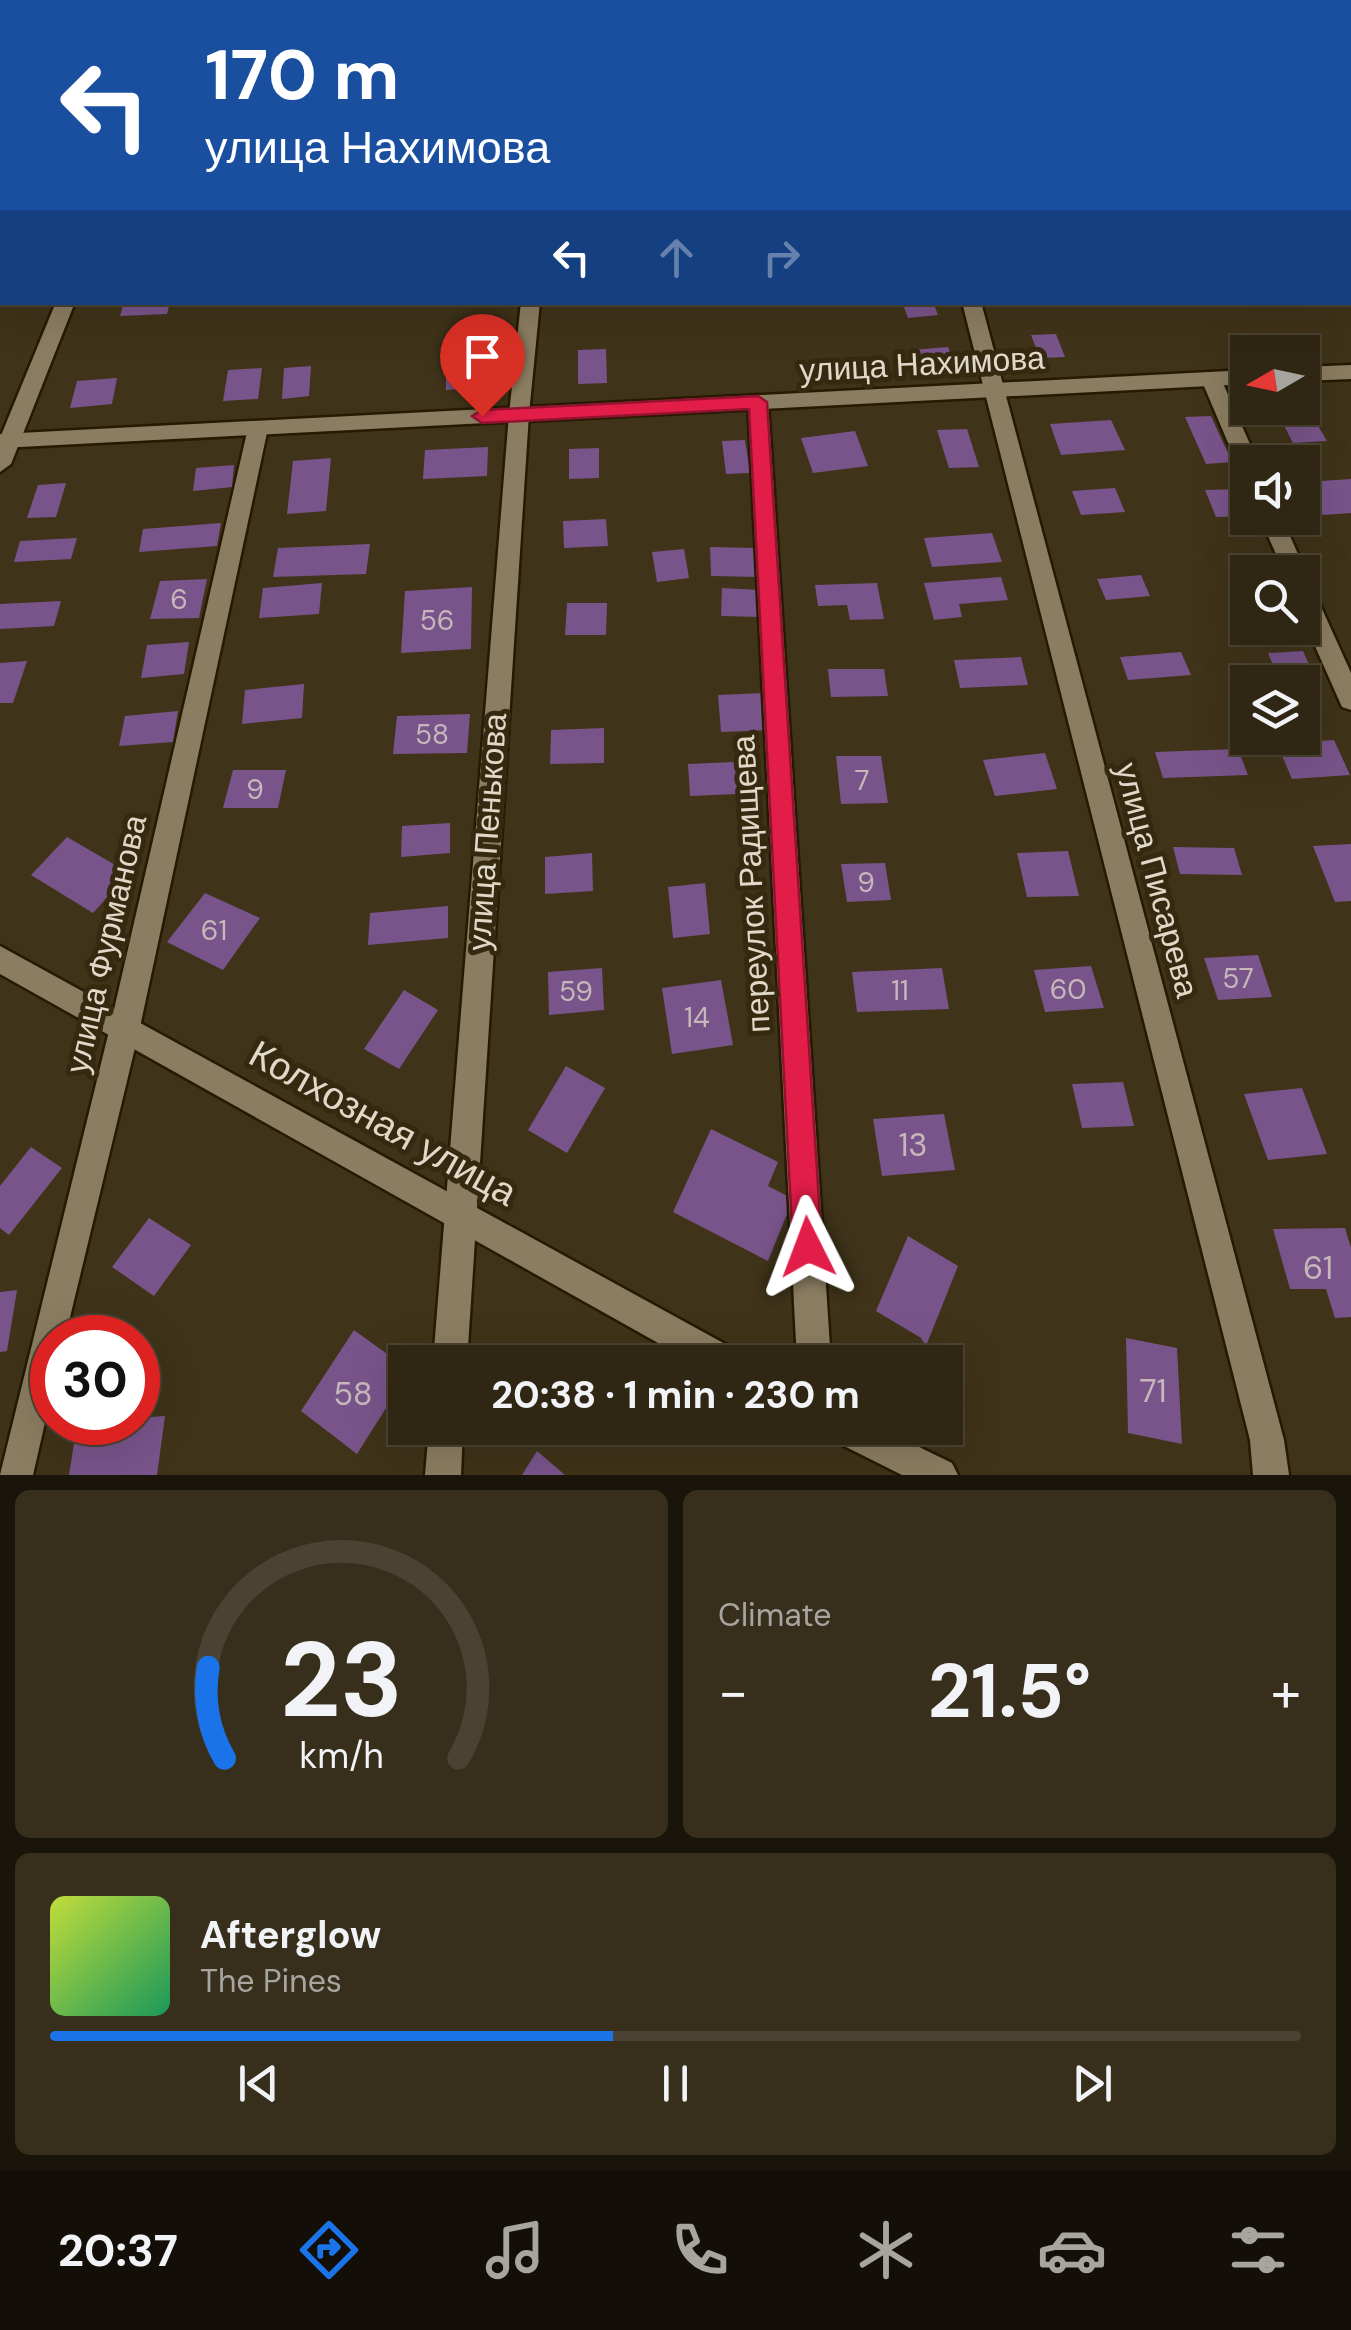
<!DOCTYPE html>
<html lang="en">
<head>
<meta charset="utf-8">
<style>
  :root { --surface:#2f2613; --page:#372e1c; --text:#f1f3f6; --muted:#a7a5a0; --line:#4a4333; --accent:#1a73e8 }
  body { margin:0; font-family:"DM Sans",sans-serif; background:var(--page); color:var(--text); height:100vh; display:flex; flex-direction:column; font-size:38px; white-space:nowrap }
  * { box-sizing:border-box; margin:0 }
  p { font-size:32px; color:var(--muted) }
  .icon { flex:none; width:55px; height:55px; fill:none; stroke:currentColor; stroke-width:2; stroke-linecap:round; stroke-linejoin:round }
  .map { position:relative; height:1475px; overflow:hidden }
  .panel { display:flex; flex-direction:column; gap:15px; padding:15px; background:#1a150a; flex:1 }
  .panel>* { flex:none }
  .guide { position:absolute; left:0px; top:0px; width:1352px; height:305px; box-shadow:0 10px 40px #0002,0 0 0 2px var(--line); background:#1a4fa0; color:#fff; overflow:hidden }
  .needle { width:65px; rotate:261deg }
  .buttons { position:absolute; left:1230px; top:335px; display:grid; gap:20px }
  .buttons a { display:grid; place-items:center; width:90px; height:90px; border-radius:0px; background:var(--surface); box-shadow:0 10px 40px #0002,0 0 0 2px var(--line); font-size:50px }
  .speed { position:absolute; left:30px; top:1315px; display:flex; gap:20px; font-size:50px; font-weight:700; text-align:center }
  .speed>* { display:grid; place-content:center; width:130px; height:130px; border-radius:50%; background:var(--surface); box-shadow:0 10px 40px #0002,0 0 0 2px var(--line); line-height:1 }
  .speed .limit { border:15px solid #d22; background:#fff; color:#111 }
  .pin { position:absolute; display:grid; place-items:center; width:85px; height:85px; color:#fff; margin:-102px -42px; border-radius:50% 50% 50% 0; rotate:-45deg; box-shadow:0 0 10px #0007 }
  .pin .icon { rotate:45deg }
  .me { position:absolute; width:110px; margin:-55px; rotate:357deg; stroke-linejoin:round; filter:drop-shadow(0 0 8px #0008) }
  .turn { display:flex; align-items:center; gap:35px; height:210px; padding:0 40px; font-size:45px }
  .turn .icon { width:130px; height:130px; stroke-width:2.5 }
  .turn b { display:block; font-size:70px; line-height:85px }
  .lanes { display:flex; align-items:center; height:95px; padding:0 40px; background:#0003; justify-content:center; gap:50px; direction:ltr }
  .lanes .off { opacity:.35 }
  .big { font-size:75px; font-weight:700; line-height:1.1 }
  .panel .card { flex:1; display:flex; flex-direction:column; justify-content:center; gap:15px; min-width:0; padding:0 35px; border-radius:15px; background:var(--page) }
  .panel .dial { align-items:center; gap:0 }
  .dial svg { height:260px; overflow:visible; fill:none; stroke:var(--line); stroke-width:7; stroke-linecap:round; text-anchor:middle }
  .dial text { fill:var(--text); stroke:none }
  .song { display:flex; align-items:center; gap:30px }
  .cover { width:120px; height:120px; border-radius:15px; background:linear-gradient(135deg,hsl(70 70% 55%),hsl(150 70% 35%)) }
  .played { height:10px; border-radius:5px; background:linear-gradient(90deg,var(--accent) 45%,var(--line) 45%) }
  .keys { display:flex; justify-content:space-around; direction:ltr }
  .heat { display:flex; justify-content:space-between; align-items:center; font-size:55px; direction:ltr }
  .panel .tiles { flex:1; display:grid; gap:15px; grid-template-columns:1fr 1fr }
  .card:last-child { grid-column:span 2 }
  .trip { position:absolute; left:388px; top:1345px; width:575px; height:100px; border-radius:0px; background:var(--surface); box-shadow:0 10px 40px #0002,0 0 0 2px var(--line); font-weight:700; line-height:100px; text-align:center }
  .tab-bar { display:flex; height:160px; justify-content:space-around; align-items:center; background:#130f08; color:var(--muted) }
  .tab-bar .icon { width:70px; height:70px }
  .tab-bar .selected { color:var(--accent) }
  .tab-bar b { font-size:45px; color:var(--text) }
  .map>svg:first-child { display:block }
  .building { fill:#79548a }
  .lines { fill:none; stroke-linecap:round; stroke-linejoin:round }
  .minor-casing { stroke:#261a02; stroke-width:5 }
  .tertiary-casing { stroke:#261a02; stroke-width:5 }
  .secondary-casing { stroke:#261a02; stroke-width:5 }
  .minor { fill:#8b7d61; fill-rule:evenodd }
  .tertiary { fill:#8b7d61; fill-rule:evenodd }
  .secondary { fill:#8b7d61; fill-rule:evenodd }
  .route { fill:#e11d48; stroke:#92132f; stroke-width:2.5 }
  .labels { text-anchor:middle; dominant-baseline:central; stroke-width:10; stroke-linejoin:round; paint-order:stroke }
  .number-label { font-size:28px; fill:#c6b8ba }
  .street-label { font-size:32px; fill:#e0d9ca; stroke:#35290f }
  .near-number-label { font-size:32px; fill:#c6b8ba }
  .near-street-label { font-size:38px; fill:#e0d9ca; stroke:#35290f }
</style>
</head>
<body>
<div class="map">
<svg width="1351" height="1475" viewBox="0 0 1351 1475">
  <rect width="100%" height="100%" fill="#3f3319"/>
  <path class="building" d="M124,302H170L167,314L120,316Z
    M902,302H933L938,315L908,318Z
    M467,320H503L501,337H464Z
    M1056,334L1065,357L1040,358L1031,335Z
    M948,347L954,362L918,365L913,350Z
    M606,349L607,383L578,384V350Z
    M470,357V365L496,363L497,386L446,390V359Z
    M311,366L309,396L282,399L284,368Z
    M262,368L258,399L223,401L228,370Z
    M117,378L112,404L70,408L77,381Z
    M1310,412L1327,441L1293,443L1278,414Z
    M1211,416L1232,462L1206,464L1185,417Z
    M1111,420L1125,450L1061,455L1050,424Z
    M967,429L979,467L949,468L937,430Z
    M855,431L868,466L813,473L801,438Z
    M745,440L750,473L726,474L722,441Z
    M488,447L487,476L423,479L425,450Z
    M599,448V478L569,479V449Z
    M331,458L326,511L287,514L293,461Z
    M234,465L232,487L193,491L196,468Z
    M1351,479V513L1323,515L1306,482Z
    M66,483L56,517L27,518L38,485Z
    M1115,488L1125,512L1081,515L1072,491Z
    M1243,489L1248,516L1216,517L1205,490Z
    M606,519L608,546L564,548L563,521Z
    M221,523L217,546L139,552L143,529Z
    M992,533L1002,562L932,567L924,538Z
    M77,538L71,559L14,562L20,541Z
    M370,544L366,574L273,577L278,548Z
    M710,547L757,548L758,577L711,576Z
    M684,549L689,578L657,582L652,552Z
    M1270,566L1272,572H1248V593H1244L1234,567Z
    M1141,575L1150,596L1106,600L1097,579Z
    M1001,577L1008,600L959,604L962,617L934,620L924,583Z
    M207,579L199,618L150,619L160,581Z
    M322,583L319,614L259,618L263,588Z
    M877,583L884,619L850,620L847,605L818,606L815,585Z
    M472,587L471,649L401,653L405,591Z
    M722,588L760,590V617L721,616Z
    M61,601L54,626L0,629V604Z
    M567,603H607L606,635H565Z
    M189,642L184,674L141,678L147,645Z
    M1303,651L1317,682H1280L1268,653Z
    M1181,652L1191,675L1128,680L1120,657Z
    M1021,657L1028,685L960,688L954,660Z
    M27,661L13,703H0V663Z
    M828,669H884L888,696L831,697Z
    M304,684L302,718L242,724L245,690Z
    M764,693L768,730L721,732L718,695Z
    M178,711L173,742L119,746L125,716Z
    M470,714L467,753L393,754L397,716Z
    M604,728V763L550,764L551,730Z
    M1334,740L1350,775L1292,779L1277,744Z
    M1238,749L1248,775L1163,778L1155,752Z
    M1045,753L1057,789L995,796L983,760Z
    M836,756H881L888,803L841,804Z
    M758,761L761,793L690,796L688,764Z
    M233,770H286L278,808H223Z
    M450,823V853L401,857L402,826Z
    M67,837L129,873L93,913L31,875Z
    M1351,844V901L1335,902L1313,846Z
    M1173,847L1234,848L1242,875L1180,874Z
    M1068,851L1079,896L1027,897L1017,853Z
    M592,853L593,891L545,894V857Z
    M885,863L891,900L847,902L841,864Z
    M705,883L710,934L673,938L668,887Z
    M205,893L260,918L223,970L167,942Z
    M448,906V938L368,945L370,913Z
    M1258,955L1272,997L1218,1000L1204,958Z
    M1091,966L1104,1008L1045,1012L1034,970Z
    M602,968L604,1010L549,1015L548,972Z
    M942,968L949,1009L857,1012L852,972Z
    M721,980L733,1045L672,1054L662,988Z
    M404,990L438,1010L399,1069L364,1049Z
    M566,1066L605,1088L567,1153L528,1130Z
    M1123,1082L1134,1126L1082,1128L1072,1084Z
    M1302,1088L1327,1154L1268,1160L1244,1094Z
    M944,1114L955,1170L882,1176L873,1119Z
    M711,1129L778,1162L768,1186L793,1199L768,1261L673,1212Z
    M31,1147L62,1168L9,1235L0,1228V1186Z
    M149,1218L191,1245L154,1296L112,1267Z
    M1345,1228L1351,1248V1317L1335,1318L1326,1289H1290L1273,1229Z
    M908,1236L958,1266L926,1346L921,1338L876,1311Z
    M17,1290L7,1351L0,1352V1292Z
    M354,1330L405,1367V1378L357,1454L301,1411Z
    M1126,1338L1177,1348L1182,1444L1128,1433Z
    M165,1416L157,1475H69L77,1425L138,1422V1418Z
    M537,1451L565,1475H522Z"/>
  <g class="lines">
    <g class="minor-casing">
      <path id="minor" d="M557,0H571V2H557Z
        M891,0H905V2H891Z
        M1239,0H1253L1254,2H1240Z
        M1350,178H1351V190H1350Z
        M521,302H540L529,414L467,1362H433L509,414Z
        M962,302H981L1284,1440L1289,1475H1253L1250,1440Z
        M1211,372L1221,379L1258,462H1248V471L1237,464L1201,379Z
        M758,395L768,402L831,1362H797L748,402Z
        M258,421L268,428L140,1027L65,1338H52V1392L33,1475H0L110,1027L248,428Z
        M1260,518H1282L1306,572L1303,578L1302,572H1284Z
        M1302,580L1313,589L1351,673V710L1342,707L1302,617Z
        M429,1428H463L461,1475H425Z"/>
    </g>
    <g class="tertiary-casing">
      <path id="tertiary" d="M1351,365V379L1302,381V367Z
        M1248,370V384L0,448V434Z"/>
    </g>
    <g class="secondary-casing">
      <path id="secondary" d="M56,302H75L11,464L0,472V438Z
        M0,946L736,1350L741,1362H692L0,974Z
        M827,1428H880L952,1463L958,1475H902L832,1440Z"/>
    </g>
    <use href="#minor" class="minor"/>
    <use href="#tertiary" class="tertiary"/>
    <use href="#secondary" class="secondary"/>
  </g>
  <path class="route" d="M758,396L767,402L822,1247L818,1258L808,1262L797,1258L793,1247L749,409L482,423L472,416L482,410Z"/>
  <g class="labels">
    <g class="number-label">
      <text x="179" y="599">6</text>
      <text x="437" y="620">56</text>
      <text x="432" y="734">58</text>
      <text x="862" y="780">7</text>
      <text x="255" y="789">9</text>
      <text x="866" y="882">9</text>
      <text x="214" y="930">61</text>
      <text x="1238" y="978">57</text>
      <text x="1068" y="989">60</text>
      <text x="900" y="990">11</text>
      <text x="576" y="991">59</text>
      <text x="697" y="1017">14</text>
    </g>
    <g class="street-label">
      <text transform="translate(922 364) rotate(-3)">улица Нахимова</text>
      <text transform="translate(487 832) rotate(-86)">улица Пенькова</text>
      <text transform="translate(1157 880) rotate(75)">улица Писарева</text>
      <text transform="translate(751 884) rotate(-93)">переулок Радищева</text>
      <text transform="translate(106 944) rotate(-77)">улица Фурманова</text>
    </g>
    <g class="near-number-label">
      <text x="913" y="1145">13</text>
      <text x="1318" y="1268">61</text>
      <text x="1153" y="1391">71</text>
      <text x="353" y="1394">58</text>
    </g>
    <g class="near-street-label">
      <text transform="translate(383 1123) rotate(29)">Колхозная улица</text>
    </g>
  </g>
</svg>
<div class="buttons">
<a><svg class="needle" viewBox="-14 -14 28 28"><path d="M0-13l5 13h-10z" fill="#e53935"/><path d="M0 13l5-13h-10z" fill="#a7a5a0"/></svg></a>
<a><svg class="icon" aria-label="sound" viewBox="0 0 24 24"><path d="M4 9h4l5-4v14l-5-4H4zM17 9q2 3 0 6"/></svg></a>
<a><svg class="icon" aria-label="search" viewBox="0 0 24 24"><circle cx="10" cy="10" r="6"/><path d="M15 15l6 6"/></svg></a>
<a><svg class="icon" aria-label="layers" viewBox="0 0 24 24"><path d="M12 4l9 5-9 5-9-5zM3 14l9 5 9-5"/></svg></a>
</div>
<div class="speed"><div class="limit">30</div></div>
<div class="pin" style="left:482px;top:416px;background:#d93025"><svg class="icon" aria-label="arrive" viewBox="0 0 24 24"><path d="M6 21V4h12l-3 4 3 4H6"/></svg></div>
<svg class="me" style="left:808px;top:1247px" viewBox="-20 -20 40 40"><path d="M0-17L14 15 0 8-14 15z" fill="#e11d48" stroke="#fff" stroke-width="4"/></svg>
<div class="trip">20:38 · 1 min · 230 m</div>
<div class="guide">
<div class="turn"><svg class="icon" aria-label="left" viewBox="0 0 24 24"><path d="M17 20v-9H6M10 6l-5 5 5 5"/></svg><div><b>170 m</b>улица Нахимова</div></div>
<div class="lanes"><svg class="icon" aria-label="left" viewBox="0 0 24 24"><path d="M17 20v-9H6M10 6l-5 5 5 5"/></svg><svg class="icon off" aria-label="ahead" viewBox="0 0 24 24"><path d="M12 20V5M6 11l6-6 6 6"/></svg><svg class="icon off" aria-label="right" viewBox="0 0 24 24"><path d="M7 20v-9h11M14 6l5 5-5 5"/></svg></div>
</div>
</div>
<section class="panel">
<div class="tiles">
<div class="card dial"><svg viewBox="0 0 100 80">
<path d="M14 69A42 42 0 1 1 86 69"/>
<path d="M14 69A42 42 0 0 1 9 41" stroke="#1a73e8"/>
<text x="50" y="56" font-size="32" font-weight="700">23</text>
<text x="50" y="72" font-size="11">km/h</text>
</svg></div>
<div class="card"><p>Climate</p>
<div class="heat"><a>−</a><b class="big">21.5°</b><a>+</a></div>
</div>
<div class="card">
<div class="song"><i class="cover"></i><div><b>Afterglow</b><p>The Pines</p></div></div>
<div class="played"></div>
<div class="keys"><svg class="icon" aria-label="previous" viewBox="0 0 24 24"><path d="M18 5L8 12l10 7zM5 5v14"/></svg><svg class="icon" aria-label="pause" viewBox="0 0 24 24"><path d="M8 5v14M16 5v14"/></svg><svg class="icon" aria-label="next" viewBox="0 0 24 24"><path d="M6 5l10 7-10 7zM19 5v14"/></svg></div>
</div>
</div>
</section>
<nav class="tab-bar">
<b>20:37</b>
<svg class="icon selected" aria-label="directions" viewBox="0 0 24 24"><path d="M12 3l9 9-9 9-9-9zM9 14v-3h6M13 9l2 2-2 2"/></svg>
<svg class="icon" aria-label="music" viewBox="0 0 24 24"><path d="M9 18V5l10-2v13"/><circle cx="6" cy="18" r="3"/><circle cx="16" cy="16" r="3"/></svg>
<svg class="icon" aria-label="phone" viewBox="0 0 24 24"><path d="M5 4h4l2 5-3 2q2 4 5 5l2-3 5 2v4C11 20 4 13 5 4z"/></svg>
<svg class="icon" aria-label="climate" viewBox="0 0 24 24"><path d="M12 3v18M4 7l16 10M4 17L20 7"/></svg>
<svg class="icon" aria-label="car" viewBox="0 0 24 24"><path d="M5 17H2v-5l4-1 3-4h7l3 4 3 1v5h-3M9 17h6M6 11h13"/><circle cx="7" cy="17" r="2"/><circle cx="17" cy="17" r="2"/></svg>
<svg class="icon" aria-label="filters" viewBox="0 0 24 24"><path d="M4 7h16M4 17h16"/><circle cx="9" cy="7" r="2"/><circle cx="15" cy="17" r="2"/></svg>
</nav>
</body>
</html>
